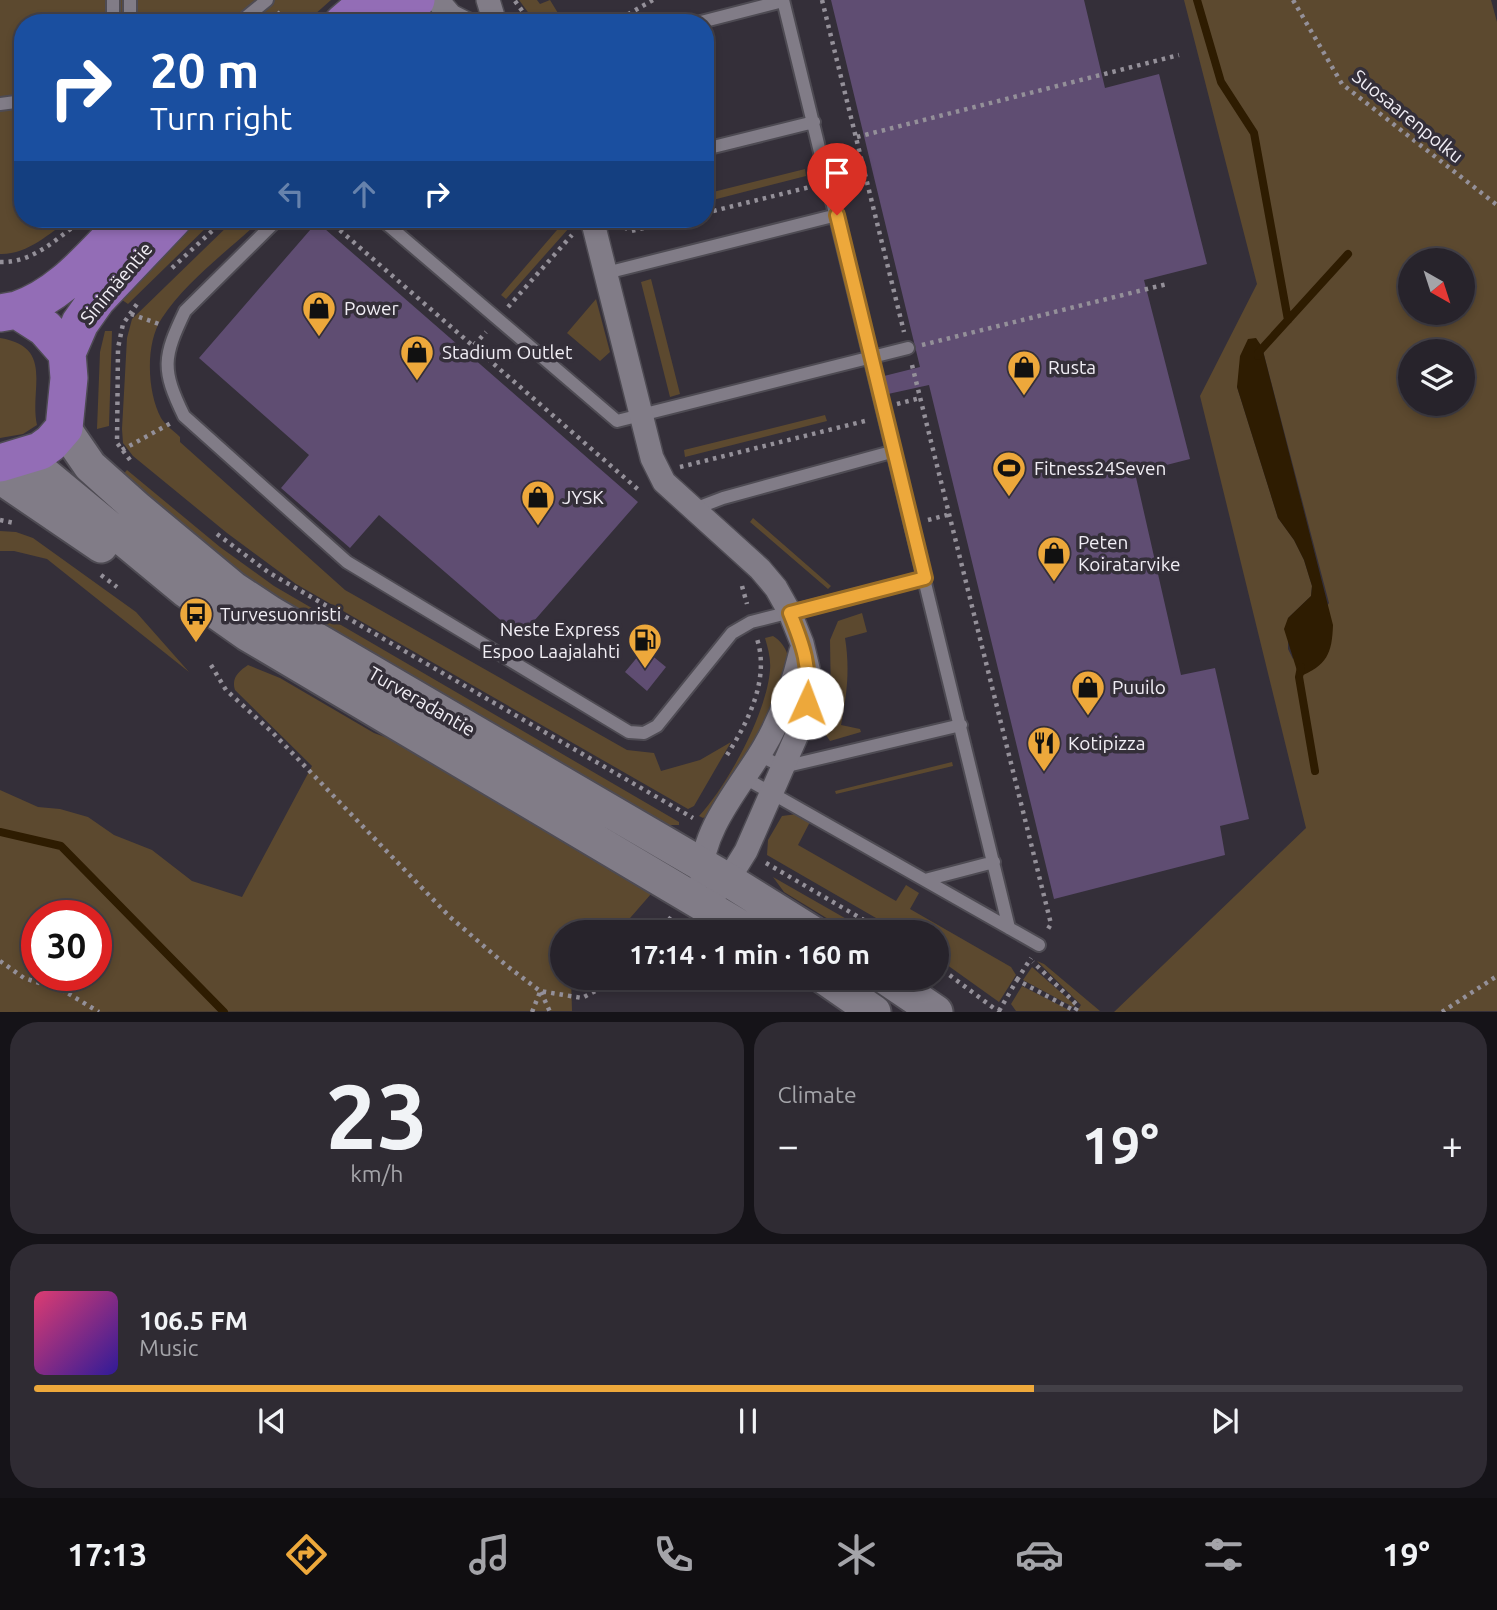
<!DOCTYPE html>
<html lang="en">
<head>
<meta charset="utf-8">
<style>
  :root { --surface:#27232b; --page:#2f2b33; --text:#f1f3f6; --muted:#a4a4a9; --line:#434047; --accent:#eda83b }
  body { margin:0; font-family:Ubuntu,sans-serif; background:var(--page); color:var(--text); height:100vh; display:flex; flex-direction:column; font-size:26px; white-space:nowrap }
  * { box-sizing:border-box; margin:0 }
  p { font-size:23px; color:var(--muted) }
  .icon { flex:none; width:38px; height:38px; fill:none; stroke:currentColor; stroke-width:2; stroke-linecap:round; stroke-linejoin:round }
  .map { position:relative; height:1012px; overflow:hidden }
  .details { display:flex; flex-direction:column; gap:10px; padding:10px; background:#151318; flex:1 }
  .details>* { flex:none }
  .guide { position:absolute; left:14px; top:14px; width:700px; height:214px; border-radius:28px; box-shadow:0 4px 10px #0003,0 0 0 2px var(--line); background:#1a4fa0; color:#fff; overflow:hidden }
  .needle { width:46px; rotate:141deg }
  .buttons { position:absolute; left:1398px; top:248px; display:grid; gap:14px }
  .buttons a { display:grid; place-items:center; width:77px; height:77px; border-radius:50%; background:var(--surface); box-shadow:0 4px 10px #0003,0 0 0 2px var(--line); font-size:35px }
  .speed { position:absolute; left:21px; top:900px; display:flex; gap:14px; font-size:35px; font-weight:700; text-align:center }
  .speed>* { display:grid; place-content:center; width:91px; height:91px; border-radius:50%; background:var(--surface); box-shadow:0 4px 10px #0003,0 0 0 2px var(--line); line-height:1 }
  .speed .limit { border:10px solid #d22; background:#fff; color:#111 }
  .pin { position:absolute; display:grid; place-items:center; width:60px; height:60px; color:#fff; margin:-72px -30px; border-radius:50% 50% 50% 0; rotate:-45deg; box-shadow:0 0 7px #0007 }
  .pin .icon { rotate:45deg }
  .me { position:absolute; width:77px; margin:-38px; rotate:2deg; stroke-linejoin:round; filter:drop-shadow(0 0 5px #0008) }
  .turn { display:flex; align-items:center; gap:24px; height:147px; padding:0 21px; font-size:32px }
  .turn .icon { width:91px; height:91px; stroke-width:2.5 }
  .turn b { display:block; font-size:49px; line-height:60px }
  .lanes { display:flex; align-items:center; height:66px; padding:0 21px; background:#0003; justify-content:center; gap:35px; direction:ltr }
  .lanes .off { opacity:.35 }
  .big { font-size:52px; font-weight:700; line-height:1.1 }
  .details .widget { flex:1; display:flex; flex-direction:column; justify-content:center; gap:10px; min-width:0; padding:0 24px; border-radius:28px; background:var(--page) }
  .details .dial { align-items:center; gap:0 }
  .dial b { font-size:91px; line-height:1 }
  .song { display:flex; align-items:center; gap:21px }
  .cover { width:84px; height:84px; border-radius:10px; background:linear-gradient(135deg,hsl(340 70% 55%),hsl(250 70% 35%)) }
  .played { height:7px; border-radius:4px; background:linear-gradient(90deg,var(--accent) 70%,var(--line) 70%) }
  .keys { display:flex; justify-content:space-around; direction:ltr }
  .heat { display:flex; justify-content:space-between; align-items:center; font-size:38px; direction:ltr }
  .details .tiles { flex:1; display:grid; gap:10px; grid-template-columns:1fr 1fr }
  .widget:last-child { grid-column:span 2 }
  .trip { position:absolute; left:550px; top:920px; width:399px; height:70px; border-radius:35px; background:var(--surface); box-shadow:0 4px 10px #0003,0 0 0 2px var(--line); font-weight:700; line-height:70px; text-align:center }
  .dock { display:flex; height:112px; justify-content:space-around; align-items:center; background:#100e11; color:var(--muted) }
  .dock .icon { width:49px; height:49px }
  .dock .on { color:var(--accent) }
  .dock b { font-size:32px; color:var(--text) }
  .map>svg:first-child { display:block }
  .green { fill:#5c492f; fill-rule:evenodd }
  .water { fill:#2e1c01 }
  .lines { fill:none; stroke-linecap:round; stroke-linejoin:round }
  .stream { stroke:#2e1c01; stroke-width:8 }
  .building { fill:#5f4d72 }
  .lane-casing { stroke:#4e4b53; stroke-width:16 }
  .street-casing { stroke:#4e4b53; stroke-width:26 }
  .secondary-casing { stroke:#4e4b53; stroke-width:37 }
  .primary-casing { stroke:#4e4b53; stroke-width:40 }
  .path { stroke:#949099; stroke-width:4.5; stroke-dasharray:3.5 5; stroke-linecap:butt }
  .lane { stroke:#817c87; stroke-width:12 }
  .street { stroke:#817c87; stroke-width:23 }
  .secondary { stroke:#817c87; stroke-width:33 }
  .primary { stroke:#936db6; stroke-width:37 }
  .route-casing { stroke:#9a6d26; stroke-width:18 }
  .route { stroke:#eda83b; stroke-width:12 }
  .labels { text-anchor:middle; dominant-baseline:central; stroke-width:7; stroke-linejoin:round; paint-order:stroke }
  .street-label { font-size:19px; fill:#f1eef5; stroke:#342f39 }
  .poi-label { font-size:19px; fill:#f1eef5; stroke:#342f39; text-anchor:start }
</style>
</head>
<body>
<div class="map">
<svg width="1497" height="1012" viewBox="0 0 1497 1012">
  <rect width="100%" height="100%" fill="#342f39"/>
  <path class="green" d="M0,0H331L305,23H23V219H70C50,233 27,255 0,254Z
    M519,0H537L540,4L550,0L564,23H536Z
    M1184,0H1491L1497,22V1011L1114,1012L1306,828L1200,396L1257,284ZM1410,261H1463V313H1410ZM1256,339L1262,347L1329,603L1293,659L1288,649V618L1311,596L1312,586L1304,560L1294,540L1278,518L1237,387ZM1410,352H1463V404H1410Z
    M805,169L806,176L705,202V194Z
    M191,219H215L128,304L115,295Z
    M235,219H262C229,250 187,280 162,318C145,343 147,392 161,418C165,425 174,431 180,437V442L345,590L627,750L654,753L661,771L700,760L731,742L694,806L688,809L296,584L227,533L133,456L123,443L122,429L127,338L132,319Z
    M563,223L569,228L506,299L501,295Z
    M651,279L680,394L670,397L641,282Z
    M596,299L610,352L600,361L567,333Z
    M105,331H112L109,426L97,429L100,352Z
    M0,338C55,347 29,389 37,425L23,434L0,438Z
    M825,415L827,421L685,457L684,450Z
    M127,470L220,547L274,586L679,822V825H661L283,612L120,478Z
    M753,518L831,586L828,589L750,522Z
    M0,531L16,532L33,538L136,612L189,672L47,559L14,551H0Z
    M862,613L867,632L845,638C850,668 847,695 841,725L860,729L861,732L830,741L824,732L831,700L830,640L838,621Z
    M773,636C780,640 787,649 788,657C792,689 727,785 708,815L703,818L699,816C728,785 767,712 770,670C771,659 768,648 765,638Z
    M248,665L280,678L374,733L426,752L658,886L617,933H562V978H571L572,1011L0,1012V790L38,807L60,809L88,817L114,835L152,850L192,881L242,897L312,766L235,690C231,678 239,671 248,665ZM37,915H96V975H37Z
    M952,762L953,766L836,794L835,791Z
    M797,814L811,820L798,845L896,901L906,885L919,893L910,909L1011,967L1016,975L999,1002L936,957V933H902L767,855L768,840L782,816Z
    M773,877L871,933H851L784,892Z
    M1037,961L1044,964L1100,1011H1077L1081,1005Z
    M1032,967L1075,1005L1073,1007L1023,980Z
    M1022,986L1071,1011H1016L1011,1004Z"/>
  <path class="water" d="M1256,338L1262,347L1333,625C1332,654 1327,665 1299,677L1284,629L1288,618L1311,596L1312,586L1304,560L1294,540L1278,518L1237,387L1240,356L1248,339Z"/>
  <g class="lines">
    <path class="stream" d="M1197,0L1221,82L1254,133L1288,320
      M1258,356V353L1348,254
      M1301,667L1299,677L1315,771
      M0,832L61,846L224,1012"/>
  </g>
  <path class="building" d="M831,0H1084L1105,88L1159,74L1207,264L1144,280L1190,459L1135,473L1181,675L1215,668L1249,819L1220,826L1225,855L1054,899L929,385L888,394L884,376L920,367Z
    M317,222L638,502L520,637L379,515L350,548L281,488L309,455L199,358Z
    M644,649L666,667L647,691L625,672Z"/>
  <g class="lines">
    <g class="lane-casing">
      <path id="lane" d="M130,0V23
        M783,0L1009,928
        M113,23V0
        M239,23L267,0
        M697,23L783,1
        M0,104L23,101
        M705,149L814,122
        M278,219L185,311C163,357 161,369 184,416L347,562L629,732L644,733L657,726L732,633L751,622L925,578
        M381,219L617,421L908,348
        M606,273L837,215
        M694,509L723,498L895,451
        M759,755L783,767L961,725
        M745,778L1039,945
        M925,880L994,862"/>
    </g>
    <g class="street-casing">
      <path id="street" d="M437,0L451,16L465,23
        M488,0L495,23
        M592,219L652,458L664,482L760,569L776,588L790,613L802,643L810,677L807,703L796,737L746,851L728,880L718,890
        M702,877C700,830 742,785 764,747C782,716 793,685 801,651"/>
    </g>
    <g class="secondary-casing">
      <path id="secondary" d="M64,428L90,466L138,509L233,588L271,613L728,880L813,933
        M24,457L186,591L247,634L751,933
        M0,477L101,546
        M825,978L874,1012
        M886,978L936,1012"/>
    </g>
    <g class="primary-casing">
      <path id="primary" d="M343,23L370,0
        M388,23L416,0
        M17,310C64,294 94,253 129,219
        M0,313L17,310L45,328L67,353L69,378L64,428L51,443L40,451L0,463
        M67,353L80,323L97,299L173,219"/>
    </g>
    <path class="path" d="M822,0L904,332
      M1293,0L1342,84L1497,205
      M515,1L531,23
      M277,12L287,23
      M613,23L653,0
      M857,137L1179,55
      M840,167L863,162
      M705,213L810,187
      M327,219L641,492
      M617,223L631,231L682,219
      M0,262C33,263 56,239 81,221
      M172,268L225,219
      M508,307L572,235
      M131,314L159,324
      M474,345L486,332
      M922,345L1167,284
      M912,365L1051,924L1048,929
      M897,404L920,398
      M122,450L171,423
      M130,460L117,443L118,348L123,324L137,304
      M680,467L869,420
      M0,520L14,523
      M928,520L947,515
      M217,534L268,572L693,818
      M101,575L117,587
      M742,586L747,604
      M211,665L226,690L273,733L450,917L507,966L540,991L582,998L620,978
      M727,755C748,722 770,679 757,639
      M766,863L886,933
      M658,933L672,916
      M0,961L24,978L64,991L99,1012
      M936,965L999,1012
      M1017,980L1031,958
      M541,992L550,1012
      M999,1011L1017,980L1075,1011L1078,1006L1033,962
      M532,1012L540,992
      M1442,1012L1497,976"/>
    <use href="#lane" class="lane"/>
    <use href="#street" class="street"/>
    <use href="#secondary" class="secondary"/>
    <use href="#primary" class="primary"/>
  </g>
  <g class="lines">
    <g class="route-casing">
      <path id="route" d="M807,703C811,668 803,645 790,613L925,578L837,215"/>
    </g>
    <use href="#route" class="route"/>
  </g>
  <defs>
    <g id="shop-pin" transform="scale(1.75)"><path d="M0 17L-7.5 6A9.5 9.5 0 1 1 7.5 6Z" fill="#eda83b" stroke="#342f39"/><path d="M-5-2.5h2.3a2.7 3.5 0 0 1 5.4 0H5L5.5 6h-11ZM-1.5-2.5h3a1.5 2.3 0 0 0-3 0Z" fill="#111"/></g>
    <g id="stadium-pin" transform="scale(1.75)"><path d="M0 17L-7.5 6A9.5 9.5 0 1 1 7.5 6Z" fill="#eda83b" stroke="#342f39"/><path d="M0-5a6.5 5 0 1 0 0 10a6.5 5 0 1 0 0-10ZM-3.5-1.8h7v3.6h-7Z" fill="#111"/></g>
    <g id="bus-pin" transform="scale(1.75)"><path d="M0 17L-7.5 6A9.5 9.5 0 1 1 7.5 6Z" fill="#eda83b" stroke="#342f39"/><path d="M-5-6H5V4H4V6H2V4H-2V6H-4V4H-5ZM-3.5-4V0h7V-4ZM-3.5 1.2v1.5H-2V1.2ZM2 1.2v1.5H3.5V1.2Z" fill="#111"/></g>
    <g id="fuel-pin" transform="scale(1.75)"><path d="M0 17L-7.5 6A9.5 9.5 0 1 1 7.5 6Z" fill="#eda83b" stroke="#342f39"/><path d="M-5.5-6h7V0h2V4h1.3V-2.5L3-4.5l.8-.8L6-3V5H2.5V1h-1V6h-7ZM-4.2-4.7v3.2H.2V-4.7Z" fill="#111"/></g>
    <g id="restaurant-pin" transform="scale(1.75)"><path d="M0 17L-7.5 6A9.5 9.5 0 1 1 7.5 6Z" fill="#eda83b" stroke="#342f39"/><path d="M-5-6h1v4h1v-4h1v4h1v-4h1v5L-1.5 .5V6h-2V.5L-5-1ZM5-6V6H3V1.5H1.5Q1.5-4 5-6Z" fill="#111"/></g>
  </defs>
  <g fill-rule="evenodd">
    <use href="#shop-pin" x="319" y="308"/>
    <use href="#shop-pin" x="417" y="352"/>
    <use href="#shop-pin" x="1024" y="367"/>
    <use href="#stadium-pin" x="1009" y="468"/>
    <use href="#shop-pin" x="538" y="497"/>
    <use href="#shop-pin" x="1054" y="553"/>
    <use href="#bus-pin" x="196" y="614"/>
    <use href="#fuel-pin" x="645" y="640"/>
    <use href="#shop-pin" x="1088" y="687"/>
    <use href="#restaurant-pin" x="1044" y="743"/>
  </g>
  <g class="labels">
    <g class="street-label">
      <text transform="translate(1408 116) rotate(39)">Suosaarenpolku</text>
      <text transform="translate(116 283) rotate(-50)">Sinimäentie</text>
      <text transform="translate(422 701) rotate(30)">Turveradantie</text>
    </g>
    <g class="poi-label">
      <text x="344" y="308">Power</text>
      <text x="442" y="352">Stadium Outlet</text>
      <text x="1048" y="367">Rusta</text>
      <text x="1034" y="468">Fitness24Seven</text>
      <text x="562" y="497">JYSK</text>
      <text x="1078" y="542">Peten<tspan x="1078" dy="22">Koiratarvike</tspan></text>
      <text x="220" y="614">Turvesuonristi</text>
      <text x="620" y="629" text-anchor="end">Neste Express<tspan x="620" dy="22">Espoo Laajalahti</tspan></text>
      <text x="1112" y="687">Puuilo</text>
      <text x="1068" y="743">Kotipizza</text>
    </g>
  </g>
</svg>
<div class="buttons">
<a><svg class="needle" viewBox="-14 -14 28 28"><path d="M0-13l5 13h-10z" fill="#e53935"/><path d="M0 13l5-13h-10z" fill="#a4a4a9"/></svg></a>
<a><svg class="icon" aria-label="layers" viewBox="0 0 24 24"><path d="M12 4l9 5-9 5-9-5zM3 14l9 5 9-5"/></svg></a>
</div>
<div class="speed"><div class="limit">30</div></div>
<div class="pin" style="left:837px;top:215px;background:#d93025"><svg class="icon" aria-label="arrive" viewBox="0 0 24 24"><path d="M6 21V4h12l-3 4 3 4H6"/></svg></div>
<svg class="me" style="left:807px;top:703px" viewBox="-20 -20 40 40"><circle r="19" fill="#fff"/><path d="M0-13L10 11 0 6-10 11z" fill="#eda83b"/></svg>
<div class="trip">17:14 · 1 min · 160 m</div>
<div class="guide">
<div class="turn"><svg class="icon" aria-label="right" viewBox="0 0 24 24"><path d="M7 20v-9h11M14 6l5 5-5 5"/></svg><div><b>20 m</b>Turn right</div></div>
<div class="lanes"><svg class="icon off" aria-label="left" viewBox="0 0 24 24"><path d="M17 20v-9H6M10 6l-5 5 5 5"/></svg><svg class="icon off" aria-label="ahead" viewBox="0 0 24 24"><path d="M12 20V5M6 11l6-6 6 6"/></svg><svg class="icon" aria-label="right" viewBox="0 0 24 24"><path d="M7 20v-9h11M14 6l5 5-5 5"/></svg></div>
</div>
</div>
<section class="details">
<div class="tiles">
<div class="widget dial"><b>23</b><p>km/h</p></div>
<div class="widget"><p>Climate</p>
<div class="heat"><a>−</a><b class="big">19°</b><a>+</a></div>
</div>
<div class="widget">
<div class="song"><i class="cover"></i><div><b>106.5 FM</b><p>Music</p></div></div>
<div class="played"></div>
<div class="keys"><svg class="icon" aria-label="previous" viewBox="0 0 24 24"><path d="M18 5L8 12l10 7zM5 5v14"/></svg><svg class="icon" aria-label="pause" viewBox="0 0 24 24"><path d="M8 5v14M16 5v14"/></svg><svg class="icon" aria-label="next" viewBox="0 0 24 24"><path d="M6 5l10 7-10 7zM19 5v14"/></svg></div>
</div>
</div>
</section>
<nav class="dock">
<b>17:13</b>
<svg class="icon on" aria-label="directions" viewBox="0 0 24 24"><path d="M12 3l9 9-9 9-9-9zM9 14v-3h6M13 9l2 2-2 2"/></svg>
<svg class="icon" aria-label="music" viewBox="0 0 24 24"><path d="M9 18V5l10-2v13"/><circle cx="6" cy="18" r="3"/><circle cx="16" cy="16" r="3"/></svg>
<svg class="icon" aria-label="phone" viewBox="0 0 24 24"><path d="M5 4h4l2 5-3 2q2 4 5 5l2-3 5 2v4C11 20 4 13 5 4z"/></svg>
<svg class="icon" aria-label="climate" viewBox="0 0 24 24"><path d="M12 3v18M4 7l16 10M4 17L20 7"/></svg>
<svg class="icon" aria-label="car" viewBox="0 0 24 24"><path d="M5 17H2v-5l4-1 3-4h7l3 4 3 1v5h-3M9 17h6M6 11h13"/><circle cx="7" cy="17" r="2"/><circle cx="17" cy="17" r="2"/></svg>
<svg class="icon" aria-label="filters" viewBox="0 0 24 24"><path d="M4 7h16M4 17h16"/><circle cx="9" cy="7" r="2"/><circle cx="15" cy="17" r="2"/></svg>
<b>19°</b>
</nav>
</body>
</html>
